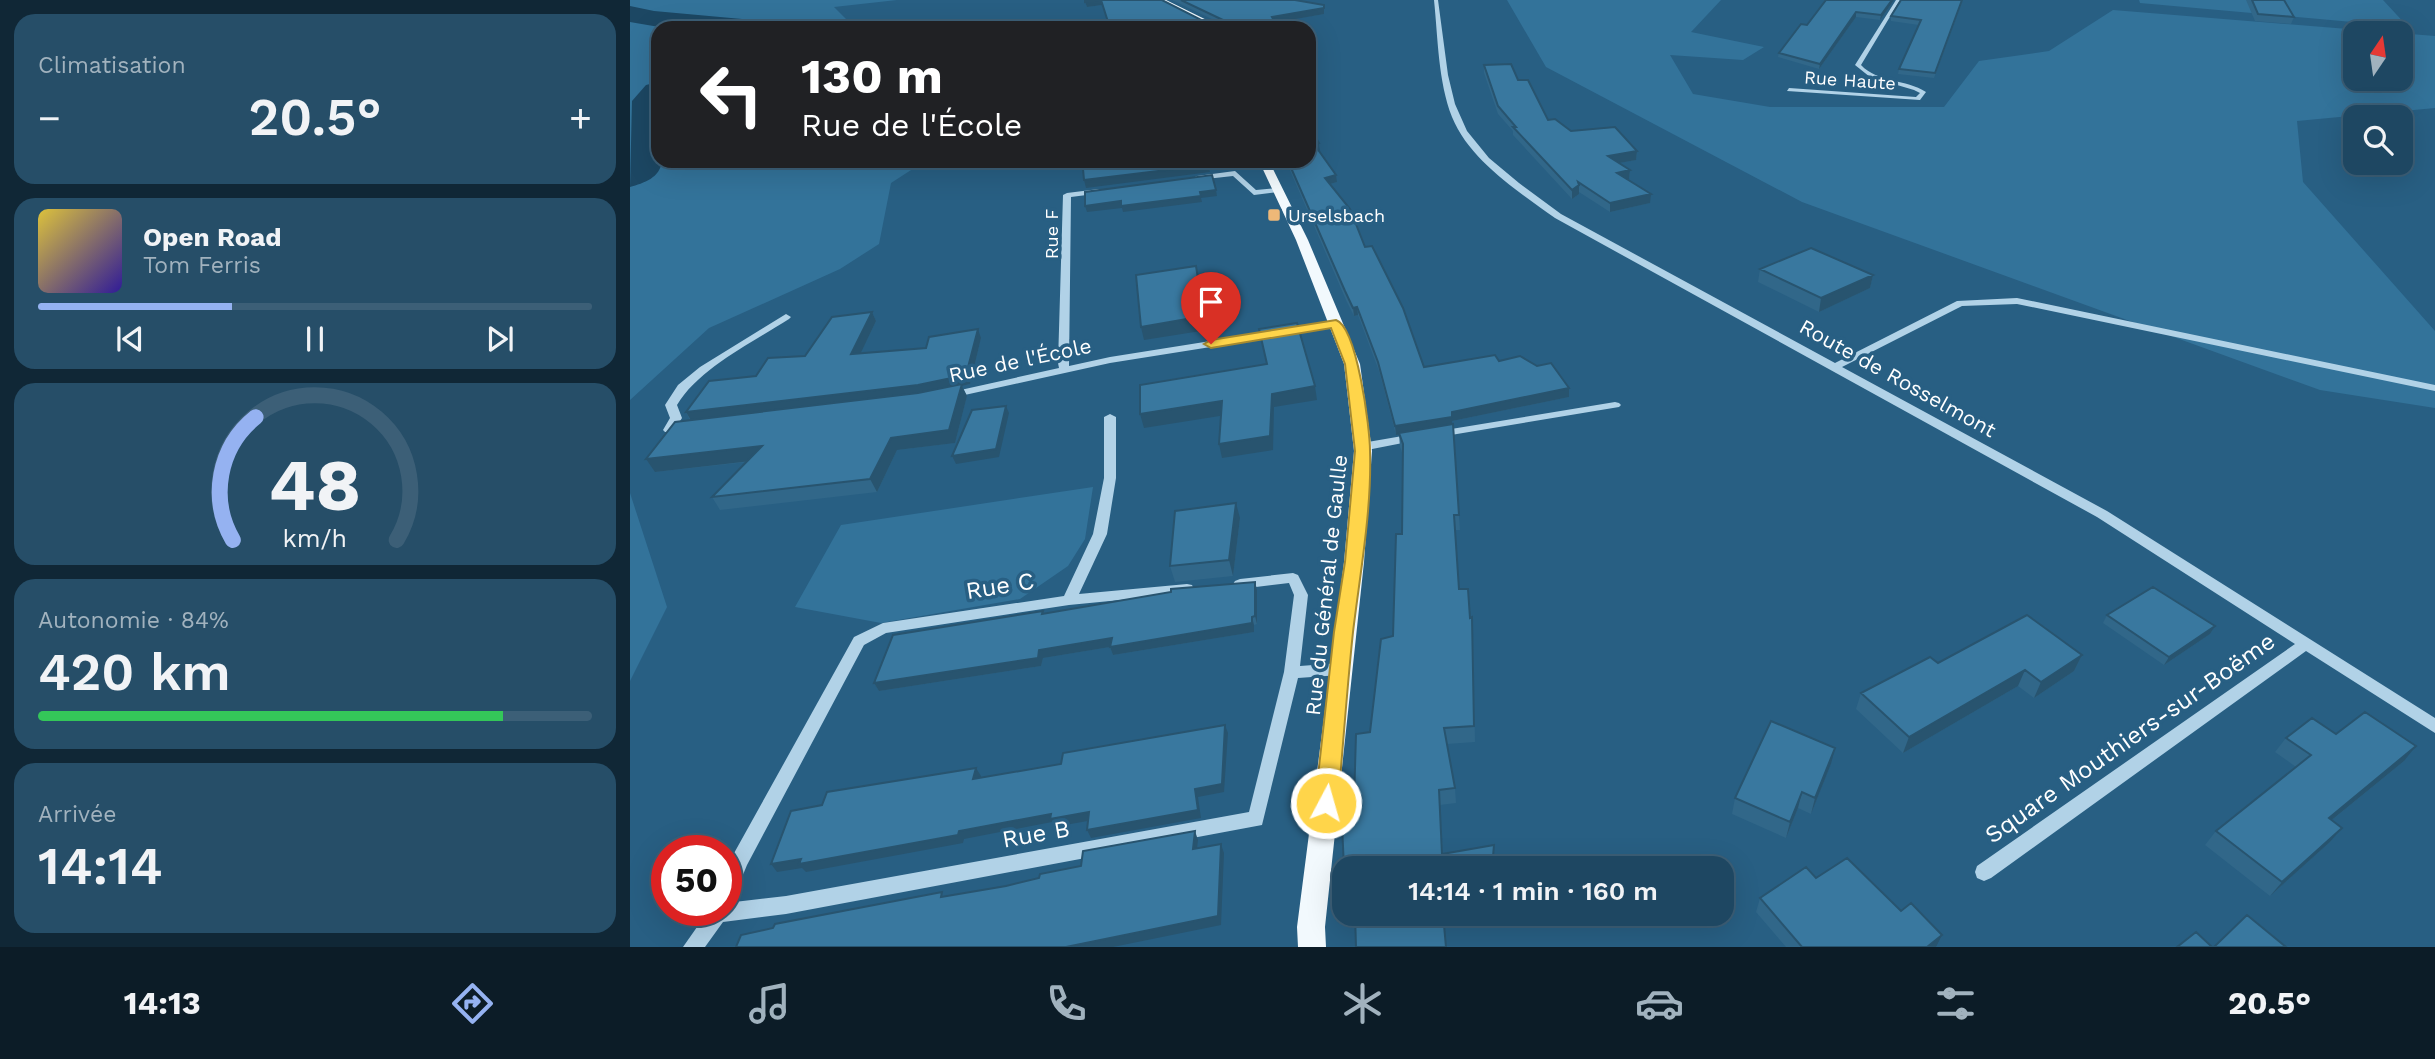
<!DOCTYPE html>
<html lang="fr">
<head>
<meta charset="utf-8">
<style>
  :root { --surface:#1e4762; --page:#264e68; --text:#f1f3f6; --muted:#a1b2be; --line:#3c5f77; --accent:#95b2f1 }
  body { margin:0; font-family:"Work Sans",sans-serif; background:var(--page); color:var(--text); height:100vh; display:flex; flex-direction:column; font-size:26px; white-space:nowrap }
  * { box-sizing:border-box; margin:0 }
  p { font-size:23px; color:var(--muted) }
  .icon { flex:none; width:38px; height:38px; fill:none; stroke:currentColor; stroke-width:2; stroke-linecap:round; stroke-linejoin:round }
  .map { position:relative; flex:1; overflow:hidden }
  .details { display:flex; flex-direction:column; gap:14px; padding:14px; background:#102736; width:630px }
  .details>* { flex:none }
  .hud { position:absolute; left:21px; top:21px; width:665px; height:147px; border-radius:21px; box-shadow:0 7px 28px #0002,0 0 0 2px var(--line); background:#202124; color:#fff; overflow:hidden }
  .needle { width:46px; rotate:13deg }
  .fabs { position:absolute; left:1713px; top:21px; display:grid; gap:14px }
  .fabs a { display:grid; place-items:center; width:70px; height:70px; border-radius:14px; background:var(--surface); box-shadow:0 7px 28px #0002,0 0 0 2px var(--line); font-size:35px }
  .speed { position:absolute; left:21px; top:835px; display:flex; gap:14px; font-size:35px; font-weight:700; text-align:center }
  .speed>* { display:grid; place-content:center; width:91px; height:91px; border-radius:50%; background:var(--surface); box-shadow:0 7px 28px #0002,0 0 0 2px var(--line); line-height:1 }
  .speed .limit { border:10px solid #d22; background:#fff; color:#111 }
  .pin { position:absolute; display:grid; place-items:center; width:60px; height:60px; color:#fff; margin:-72px -30px; border-radius:50% 50% 50% 0; rotate:-45deg; box-shadow:0 0 7px #0007 }
  .pin .icon { rotate:45deg }
  .me { position:absolute; width:77px; margin:-38px; rotate:6deg; stroke-linejoin:round; filter:drop-shadow(0 0 5px #0008) }
  .turn { display:flex; align-items:center; gap:24px; height:147px; padding:0 35px; font-size:32px }
  .turn .icon { width:91px; height:91px; stroke-width:2.5 }
  .turn b { display:block; font-size:49px; line-height:60px }
  .big { font-size:52px; font-weight:600; line-height:1.1 }
  .details .widget { flex:1; display:flex; flex-direction:column; justify-content:center; gap:10px; min-width:0; padding:0 24px; border-radius:21px; background:var(--page) }
  .details .dial { align-items:center; gap:0 }
  .dial svg { height:182px; overflow:visible; fill:none; stroke:var(--line); stroke-width:7; stroke-linecap:round; text-anchor:middle }
  .dial text { fill:var(--text); stroke:none }
  .song { display:flex; align-items:center; gap:21px }
  .cover { width:84px; height:84px; border-radius:10px; background:linear-gradient(135deg,hsl(50 70% 55%),hsl(250 70% 35%)) }
  .played { height:7px; border-radius:4px; background:linear-gradient(90deg,var(--accent) 35%,var(--line) 35%) }
  .keys { display:flex; justify-content:space-around; direction:ltr }
  .heat { display:flex; justify-content:space-between; align-items:center; font-size:38px; direction:ltr }
  .charge { height:10px; border-radius:5px; background:linear-gradient(90deg,#34c759 84%,var(--line) 0) }
  .trip { position:absolute; left:702px; top:856px; width:402px; height:70px; border-radius:21px; background:var(--surface); box-shadow:0 7px 28px #0002,0 0 0 2px var(--line); font-weight:600; line-height:70px; text-align:center }
  .menu { display:flex; height:112px; justify-content:space-around; align-items:center; background:#0c1c27; color:var(--muted) }
  .menu .icon { width:49px; height:49px }
  .menu .selected { color:var(--accent) }
  .menu b { font-size:32px; color:var(--text) }
  main { display:flex; flex:1; min-height:0 }
  .map>svg:first-child { display:block }
  .green { fill:#33739a; fill-rule:evenodd }
  .lines { fill:none; stroke-linecap:round; stroke-linejoin:round }
  .river { fill:#1c4763; fill-rule:evenodd }
  .minor { fill:#b1d2e7; fill-rule:evenodd }
  .major { fill:#f2f9fd; fill-rule:evenodd }
  .wall { fill:#316789 }
  .shaded-wall { fill:#28546f }
  .building { fill:#39789f; stroke:#28546f; stroke-width:2 }
  .route { fill:#ffd54a; stroke:#a68a30; stroke-width:2 }
  .poi-dot { fill:#eeb878; stroke:#285f83; stroke-width:2.5 }
  .labels { text-anchor:middle; dominant-baseline:central; stroke-width:7; stroke-linejoin:round; paint-order:stroke }
  .far-street-label { font-size:18px; fill:#fff; stroke:#285f83 }
  .far-poi-label { font-size:18px; fill:#fff; stroke:#285f83; text-anchor:start }
  .street-label { font-size:21px; fill:#fff; stroke:#285f83 }
  .near-street-label { font-size:24px; fill:#fff; stroke:#285f83 }
</style>
</head>
<body>
<main>
<section class="details">
<div class="widget"><p>Climatisation</p>
<div class="heat"><a>−</a><b class="big">20.5°</b><a>+</a></div>
</div>
<div class="widget">
<div class="song"><i class="cover"></i><div><b>Open Road</b><p>Tom Ferris</p></div></div>
<div class="played"></div>
<div class="keys"><svg class="icon" aria-label="previous" viewBox="0 0 24 24"><path d="M18 5L8 12l10 7zM5 5v14"/></svg><svg class="icon" aria-label="pause" viewBox="0 0 24 24"><path d="M8 5v14M16 5v14"/></svg><svg class="icon" aria-label="next" viewBox="0 0 24 24"><path d="M6 5l10 7-10 7zM19 5v14"/></svg></div>
</div>
<div class="widget dial"><svg viewBox="0 0 100 80">
<path d="M14 69A42 42 0 1 1 86 69"/>
<path d="M14 69A42 42 0 0 1 24 15" stroke="#95b2f1"/>
<text x="50" y="56" font-size="32" font-weight="700">48</text>
<text x="50" y="72" font-size="11">km/h</text>
</svg></div>
<div class="widget"><p>Autonomie · 84%</p><b class="big">420 km</b><div class="charge"></div></div>
<div class="widget"><p>Arrivée</p><b class="big">14:14</b></div>
</section>
<div class="map">
<svg width="1805" height="947" viewBox="0 0 1805 947">
  <rect width="100%" height="100%" fill="#285f83"/>
  <path class="green" d="M0,0H267L204,7L222,25L217,28H28V161H295L261,183L249,244L210,269L79,328L0,400Z
    M877,0H1091L1061,32L1134,47L1113,60L1040,55L1063,94L1140,107H1314L1349,61L1419,51L1483,10L1805,36V108L1667,121L1673,182L1805,331V408L1690,390L1172,202L916,67ZM1726,33H1771V79H1726Z
    M1509,0H1753L1778,27L1510,3Z
    M463,487L455,539L438,566L390,599L251,623L165,607L211,525Z
    M0,493L37,607L0,681Z"/>
  <g class="lines">
    <path class="river" d="M0,6L24,11L123,20L133,22L137,28H35L0,22Z
      M28,82V161H32C30,178 14,183 0,187L2,101L16,85Z"/>
    <path class="minor" d="M804,0H808L818,75L825,104L837,131L859,158L889,183L931,214L1205,363L1327,301L1387,298L1805,385V391L1387,304L1332,306L1212,367L1477,511L1805,718V733L1676,651L1361,878L1354,881L1347,878L1345,872L1347,866L1665,644L1467,517L925,218C888,191 840,161 822,117C808,81 808,38 804,0Z
      M1266,0H1270L1231,65C1248,83 1276,79 1296,92L1290,100L1157,91L1159,88L1286,97L1290,93L1284,90L1240,77L1225,65Z
      M605,171L626,190L648,188L652,190L648,192L624,195L603,176L567,180L563,178L567,176Z
      M469,189L473,191L472,193L441,197L439,366L480,357L706,321L711,324L706,327L480,363L321,398L317,397L315,395L317,393L429,368L428,363L433,195L437,193Z
      M156,314L161,317L159,319C123,342 69,368 47,405L52,418L43,432H35L33,430L40,418L35,405L48,385L70,367Z
      M985,402L989,403L991,405L989,407L809,437L803,434L809,431Z
      M480,414L486,417V478L477,534L449,594L557,584L562,585L564,589L562,593L439,605L256,633L234,645L117,865L103,899L96,902V870L103,855L224,637L253,623L434,596L463,534L474,478V417Z
      M784,434L790,438L788,440L732,451L726,447L732,443Z
      M663,573L668,575L678,595L670,666L710,663L715,665L718,669L715,673L710,675L668,678L632,825L156,914L93,922L75,947H53L79,910H96V903L156,896L619,812L654,672L664,595L659,583L610,589L605,587L603,584L605,581L610,579Z"/>
    <path class="major" d="M527,0H536L593,28H583Z
      M629,161H639L678,240L730,364L742,451L734,562L695,927L696,947H668L667,927L714,562L724,451L714,364L666,240Z"/>
  </g>
  <path class="wall" d="M454,0H532L581,25L592,24L542,0H665L694,5V14L645,22L648,28H480L472,5L457,7Z
    M1196,0H1264L1250,20L1226,17L1189,69L1148,57L1149,53L1177,25Z
    M1271,0H1333L1304,78L1268,74L1269,69L1289,25L1261,21V16Z
    M1616,0H1654L1664,17L1661,24L1625,21Z
    M854,65L888,80L918,120L941,131L1007,151L1006,160L989,163L1000,170L999,179H998L1020,203L980,212L949,192V194L942,199L883,135V131L868,114L854,73Z
    M689,143L690,150H688L707,182L699,184L735,247L794,367L869,361L939,397L822,421L830,530H825L829,589L840,618L843,633L845,742L817,744L825,788L826,803L810,805L813,854L864,845V861L714,868L724,802L763,636L772,534L773,455L770,447L769,434L766,435L749,371L728,315L724,316L716,300L656,161H679Z
    M1130,269L1243,275L1240,288L1189,312L1128,282Z
    M242,312L246,321L230,353L296,348L351,338L340,384L332,386L337,396L325,443L267,450L247,492L90,510L82,497L117,462L25,472L60,420L56,412L175,356Z
    M610,518L603,576L545,582L540,566Z
    M625,582L627,590V624L624,625V632L483,655L480,647L413,658L411,666L249,691L244,683L413,611L414,614Z
    M1477,615L1585,626L1580,634L1534,665L1473,623Z
    M1452,655L1444,671L1404,698L1388,686L1273,753L1226,709L1231,693L1308,663Z
    M1706,734L1774,761L1702,820L1712,828L1700,842L1640,896L1575,845L1586,831L1666,767L1645,752L1656,738Z
    M1201,764L1181,814L1168,808L1156,838L1102,814L1105,798Z
    M1186,878L1306,947H1156L1126,912L1130,898Z"/>
  <path class="shaded-wall" d="M471,0L472,5L457,7L455,2Z
    M1262,0H1264L1250,20L1251,15Z
    M694,8V14L643,23L642,17Z
    M1226,12V17L1189,69L1190,64Z
    M689,143L690,150L685,151L684,144Z
    M1007,151L1006,160L978,165V156Z
    M578,165L580,172L456,188L454,180Z
    M1000,170L999,179L986,182L987,173Z
    M706,175L707,182L696,185L695,178Z
    M949,185V194L942,199V190Z
    M586,190L587,196L571,198L572,202L493,212L492,208L457,212L455,206Z
    M1021,194L1020,203L980,212V203Z
    M566,266L577,330L514,340L511,327Z
    M1243,275L1240,288L1189,312L1191,298Z
    M727,307L728,315L724,316L723,308Z
    M242,312L246,321L226,363L221,354Z
    M348,329L351,338L340,384L332,386L337,396L325,443L267,450L247,492L240,479L261,438L293,394L62,422L56,412L288,385Z
    M685,386L687,400L644,407L643,450L592,458L589,444L642,394Z
    M939,388V397L822,421L823,426L766,435L765,426L822,412Z
    M592,401L596,415L514,428L510,414Z
    M376,406L379,413L369,457L326,464L322,456Z
    M132,446L139,459L25,472L16,459Z
    M606,503L610,518L603,576L599,560Z
    M625,582L627,590V624L625,616Z
    M622,617L624,625V632L483,655L480,647L413,658L411,666L249,691L244,683L409,650Z
    M1585,626L1580,634L1534,665L1539,657Z
    M1452,655L1444,671L1404,698L1411,682Z
    M1395,670L1388,686L1273,753L1279,737Z
    M595,725L598,733L594,792L568,797L571,818L461,838L457,830L565,789Z
    M1786,746L1774,761L1687,832L1699,818Z
    M1205,748L1201,764L1181,814L1185,798Z
    M346,768L351,776L348,787L343,779Z
    M1172,792L1168,808L1156,838L1160,822Z
    M459,812L463,820L424,827L422,822L334,839L333,843L176,872L172,868L147,872L141,864L329,831L421,814Z
    M1712,828L1700,842L1640,896L1652,882Z
    M565,831L568,840L566,858L563,849Z
    M591,844L594,853L591,925L483,947H436Z
    M864,845V868H862Z
    M1312,935L1306,947H1297Z"/>
  <path class="building" d="M455,0H532L581,25L594,24L593,20L551,0H665L694,5V8L642,17L648,28H480L471,0L455,2Z
    M1196,0H1262L1251,15L1226,12L1190,64L1149,53L1171,24L1177,25Z
    M1271,0H1332L1305,73L1269,69L1291,20L1261,16Z
    M1622,0H1654L1664,17L1628,14Z
    M881,64L888,80H898L918,120L925,119L941,131L985,127L1007,151L978,156L1000,170L987,173L1021,194L980,203L948,182L949,185L942,190L883,127H886L868,106L854,65Z
    M679,126L689,143L684,144L706,175L695,178L720,209L735,247L742,246L773,308L794,367L865,355L869,361L890,356L907,366L921,363L939,388L822,412V417L765,426L748,362L727,307L723,308L715,291L658,161H679Z
    M483,161H577L578,165L454,180L453,169L483,165Z
    M582,175L586,190L570,192L571,196L491,206V201L455,206V192Z
    M1181,248L1243,275L1191,298L1130,269Z
    M566,266L574,316L511,327L506,275Z
    M242,312L221,354L296,348L299,337L348,329L336,375L288,385L56,412L79,381L126,376L138,358L175,356L202,317Z
    M667,323L685,386L642,394L640,436L589,444L592,401L510,414V385L637,364L629,329Z
    M332,384L319,430L261,438L240,479L82,497L132,446L16,459L45,422L288,393Z
    M376,406L366,449L322,456L342,410Z
    M823,424L829,515H824L829,589H838L840,618L842,617L844,726L814,728L825,788L809,790L812,854L864,845L862,868H714L711,803L724,802L726,734L740,732L751,639L763,636L766,534H772L773,444L769,433Z
    M606,503L599,560L540,566L545,511Z
    M625,582V616L622,617V623L480,647L482,638L409,650L408,658L244,683L263,635L413,611L412,614L541,592V589Z
    M1523,587L1585,626L1539,657L1477,615Z
    M1397,615L1452,655L1411,682L1395,670L1279,737L1231,693L1300,657L1308,663Z
    M1735,712L1786,746L1699,818L1712,828L1652,882L1586,831L1681,755L1656,738L1682,718L1706,734Z
    M1141,721L1205,748L1185,798L1172,792L1160,822L1105,798Z
    M595,725L592,784L565,789L568,810L457,830L459,812L420,819L421,814L329,831L328,835L169,864L171,859L141,864L161,811L192,805L197,792L346,768L343,779L431,764L433,753Z
    M565,831L563,849L591,844L588,916L436,947H106L111,935L143,928L145,924L312,892L311,897L376,886L409,878L410,874L451,866L453,851Z
    M1217,858L1271,911L1281,903L1312,935L1297,947H1172L1130,898L1176,867L1186,878Z
    M725,914H813L816,947H726Z
    M1617,915L1656,947H1584Z
    M1566,932L1582,947H1547Z"/>
  <path class="route" d="M706,320C727,327 740,428 740,451C742,509 730,574 723,632C717,689 713,746 708,803L704,810L696,812L689,810L685,803L704,632L715,562L725,451L715,364L701,328L581,348L574,344L581,340Z"/>
  <rect class="poi-dot" x="637" y="208" width="14" height="14" rx="3.5"/>
  <g class="labels">
    <g class="far-street-label">
      <text transform="translate(1220 80) rotate(4)">Rue Haute</text>
      <text transform="translate(421 234) rotate(-90)">Rue F</text>
    </g>
    <g class="far-poi-label">
      <text x="658" y="215">Urselsbach</text>
    </g>
    <g class="street-label">
      <text transform="translate(390 360) rotate(-12)">Rue de l'École</text>
      <text transform="translate(1268 378) rotate(29)">Route de Rosselmont</text>
      <text transform="translate(696 585) rotate(-84)">Rue du Général de Gaulle</text>
    </g>
    <g class="near-street-label">
      <text transform="translate(370 586) rotate(-9)">Rue C</text>
      <text transform="translate(1500 738) rotate(-35)">Square Mouthiers-sur-Boëme</text>
      <text transform="translate(406 834) rotate(-10)">Rue B</text>
    </g>
  </g>
</svg>
<div class="fabs">
<a><svg class="needle" viewBox="-14 -14 28 28"><path d="M0-13l5 13h-10z" fill="#e53935"/><path d="M0 13l5-13h-10z" fill="#a1b2be"/></svg></a>
<a><svg class="icon" aria-label="search" viewBox="0 0 24 24"><circle cx="10" cy="10" r="6"/><path d="M15 15l6 6"/></svg></a>
</div>
<div class="speed"><div class="limit">50</div></div>
<div class="pin" style="left:581px;top:344px;background:#d93025"><svg class="icon" aria-label="arrive" viewBox="0 0 24 24"><path d="M6 21V4h12l-3 4 3 4H6"/></svg></div>
<svg class="me" style="left:696px;top:803px" viewBox="-20 -20 40 40"><circle r="17" fill="#ffd54a" stroke="#fff" stroke-width="3"/><path d="M0-11L8 9 0 5-8 9z" fill="#fff"/></svg>
<div class="trip">14:14 · 1 min · 160 m</div>
<div class="hud">
<div class="turn"><svg class="icon" aria-label="left" viewBox="0 0 24 24"><path d="M17 20v-9H6M10 6l-5 5 5 5"/></svg><div><b>130 m</b>Rue de l'École</div></div>
</div>
</div>
</main>
<nav class="menu">
<b>14:13</b>
<svg class="icon selected" aria-label="directions" viewBox="0 0 24 24"><path d="M12 3l9 9-9 9-9-9zM9 14v-3h6M13 9l2 2-2 2"/></svg>
<svg class="icon" aria-label="music" viewBox="0 0 24 24"><path d="M9 18V5l10-2v13"/><circle cx="6" cy="18" r="3"/><circle cx="16" cy="16" r="3"/></svg>
<svg class="icon" aria-label="phone" viewBox="0 0 24 24"><path d="M5 4h4l2 5-3 2q2 4 5 5l2-3 5 2v4C11 20 4 13 5 4z"/></svg>
<svg class="icon" aria-label="climate" viewBox="0 0 24 24"><path d="M12 3v18M4 7l16 10M4 17L20 7"/></svg>
<svg class="icon" aria-label="car" viewBox="0 0 24 24"><path d="M5 17H2v-5l4-1 3-4h7l3 4 3 1v5h-3M9 17h6M6 11h13"/><circle cx="7" cy="17" r="2"/><circle cx="17" cy="17" r="2"/></svg>
<svg class="icon" aria-label="filters" viewBox="0 0 24 24"><path d="M4 7h16M4 17h16"/><circle cx="9" cy="7" r="2"/><circle cx="15" cy="17" r="2"/></svg>
<b>20.5°</b>
</nav>
</body>
</html>
